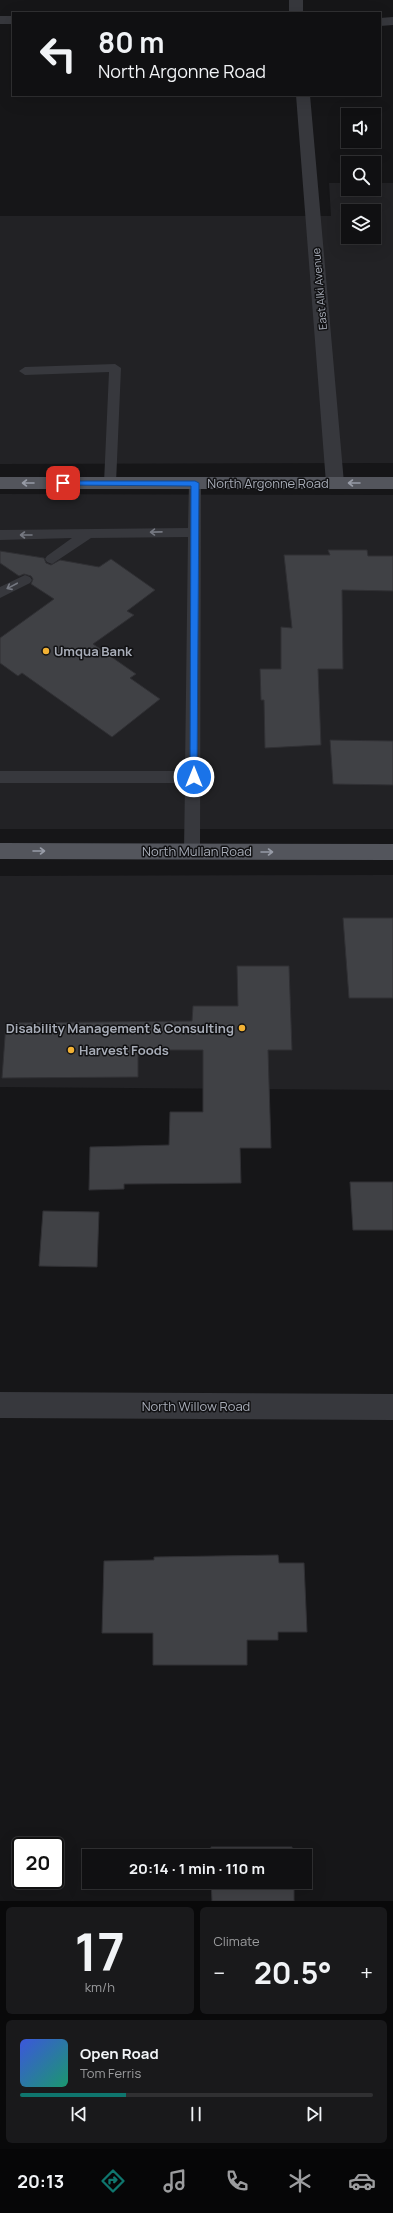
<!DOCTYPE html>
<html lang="en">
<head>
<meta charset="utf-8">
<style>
  :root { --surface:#101012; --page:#19191b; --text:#f1f3f6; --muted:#9c9d9f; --line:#303032; --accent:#0f766e }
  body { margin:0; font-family:Manrope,sans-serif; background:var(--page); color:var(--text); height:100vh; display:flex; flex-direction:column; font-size:15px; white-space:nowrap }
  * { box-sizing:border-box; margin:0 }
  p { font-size:13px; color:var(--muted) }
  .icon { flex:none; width:22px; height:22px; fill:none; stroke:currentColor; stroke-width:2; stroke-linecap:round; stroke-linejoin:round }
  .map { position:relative; height:1901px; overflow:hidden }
  .panel { display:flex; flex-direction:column; gap:6px; padding:6px; background:#09090a; flex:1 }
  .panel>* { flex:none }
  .hud { position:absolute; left:12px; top:12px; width:369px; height:84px; border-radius:0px; box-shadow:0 4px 16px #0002,0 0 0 1px var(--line); background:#101012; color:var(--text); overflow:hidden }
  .buttons { position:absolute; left:341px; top:108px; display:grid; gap:8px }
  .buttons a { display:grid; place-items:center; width:40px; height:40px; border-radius:0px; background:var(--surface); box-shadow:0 4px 16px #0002,0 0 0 1px var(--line); font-size:20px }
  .speed { position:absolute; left:12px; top:1837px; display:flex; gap:8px; font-size:20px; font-weight:700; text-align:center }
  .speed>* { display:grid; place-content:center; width:52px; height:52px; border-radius:50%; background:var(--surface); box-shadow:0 4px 16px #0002,0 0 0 1px var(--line); line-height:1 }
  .speed .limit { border:2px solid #111; border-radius:6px; background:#fff; color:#111 }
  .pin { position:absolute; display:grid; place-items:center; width:34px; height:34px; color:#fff; margin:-17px; border-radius:8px; box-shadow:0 2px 6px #0006 }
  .me { position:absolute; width:44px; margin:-22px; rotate:0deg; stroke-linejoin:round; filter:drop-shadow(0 0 3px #0008) }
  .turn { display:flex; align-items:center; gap:14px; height:84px; padding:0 20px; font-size:18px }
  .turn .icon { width:52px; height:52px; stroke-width:2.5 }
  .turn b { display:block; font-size:28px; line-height:34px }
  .big { font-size:30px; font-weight:700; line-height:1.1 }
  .panel .card { flex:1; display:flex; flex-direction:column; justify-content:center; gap:6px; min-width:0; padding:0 14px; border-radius:6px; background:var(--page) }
  .panel .dial { align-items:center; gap:0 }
  .dial b { font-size:52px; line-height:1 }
  .song { display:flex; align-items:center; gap:12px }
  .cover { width:48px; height:48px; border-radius:6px; background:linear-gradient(135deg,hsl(230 70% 55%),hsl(160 70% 35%)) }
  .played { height:4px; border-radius:2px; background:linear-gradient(90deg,var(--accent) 30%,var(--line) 30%) }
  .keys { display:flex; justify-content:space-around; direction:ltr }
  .heat { display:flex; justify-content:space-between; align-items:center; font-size:22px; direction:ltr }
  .panel .tiles { flex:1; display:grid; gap:6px; grid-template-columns:1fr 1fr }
  .card:last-child { grid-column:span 2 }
  .trip { position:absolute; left:82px; top:1849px; width:230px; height:40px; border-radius:0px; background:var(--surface); box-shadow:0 4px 16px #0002,0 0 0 1px var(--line); font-weight:700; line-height:40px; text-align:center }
  .menu { display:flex; height:64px; justify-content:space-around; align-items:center; background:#060607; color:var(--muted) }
  .menu .icon { width:28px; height:28px }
  .menu .on { color:var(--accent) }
  .menu b { font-size:18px; color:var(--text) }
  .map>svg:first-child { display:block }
  .built { fill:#222225; fill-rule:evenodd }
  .building { fill:#404145; stroke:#303034 }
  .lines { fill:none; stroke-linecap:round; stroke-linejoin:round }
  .lane { fill:#37383d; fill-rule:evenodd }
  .street { fill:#37383d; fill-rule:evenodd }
  .primary { fill:#53555c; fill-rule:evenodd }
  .oneway { stroke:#979ba6 }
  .oneway2 { stroke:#757881 }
  .route { fill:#1a73e8; stroke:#114b97 }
  .poi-dot { fill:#f2b134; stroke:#111113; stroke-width:1.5 }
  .labels { text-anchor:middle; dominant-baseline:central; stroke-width:3; stroke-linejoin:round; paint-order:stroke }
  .far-street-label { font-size:11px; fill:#a8adb8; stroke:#111113 }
  .street-label { font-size:13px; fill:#a8adb8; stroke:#111113 }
  .poi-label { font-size:13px; font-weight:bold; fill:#a8adb8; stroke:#111113; text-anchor:start }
</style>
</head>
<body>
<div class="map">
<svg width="393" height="1901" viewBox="0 0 393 1901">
  <rect width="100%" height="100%" fill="#161618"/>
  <path class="built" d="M329,183H348V189H374V183H393V463L0,464V216H331ZM348,211H374V237H348Z
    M0,494L393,495V829H0Z
    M393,875V1090L0,1087V876Z"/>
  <path class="building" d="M328,550H367L368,556H393V591L342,590L343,669H318L321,745L265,748L264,700H261L260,669H281V627L292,628L284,555H330Z
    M0,551L44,558L46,563L51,565L60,560L99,567L111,559L155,590L127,611L134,615L93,644L136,674L130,678L160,699L112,737L22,673L18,676L0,663V638L54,599L31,584L33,579L31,576L24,574L19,576L0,563Z
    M330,740L393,741V785L333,784Z
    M343,918H393V998H349Z
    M237,966H289L292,1050H268L271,1148H240L241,1183L124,1184V1189L89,1190L90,1147L169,1145L170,1112H203V1050H138V1077L2,1078L6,1023L192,1021L193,1006H238Z
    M350,1182H393V1230H353Z
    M43,1211L99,1212L97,1267L39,1266Z
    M278,1555L279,1563H304L307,1632H278V1640H247V1665H153V1633H102L104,1561L154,1560V1557Z
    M211,1847H292L293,1856H211Z
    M211,1882H294V1901H212Z"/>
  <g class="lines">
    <path class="lane" d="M115,364L121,368L116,483L110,487L104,483L109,372L25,375L19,371L25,367Z
      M195,479L201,483L200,851L197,855L192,857L187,855L184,851L185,783H0V771H185L188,537L91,538L52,564L47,562L45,559L47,556L72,538L0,540V530L188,528L189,483Z
      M25,575L30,577L32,580L30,583L0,598V587Z"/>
    <path class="street" d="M289,0H303V13H289Z
      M0,16H13V24H0Z
      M393,17V25L380,26V18Z
      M296,95H310L344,483L341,487L335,489L329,487L326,483Z
      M0,1392L393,1394V1420L0,1418Z"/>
    <path class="primary" d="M0,477H393V489H0Z
      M0,843L393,844V860L0,859Z"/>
  </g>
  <defs><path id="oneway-shaft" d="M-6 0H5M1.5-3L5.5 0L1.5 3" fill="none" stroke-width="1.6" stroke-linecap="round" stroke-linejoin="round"/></defs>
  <g class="oneway">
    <use href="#oneway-shaft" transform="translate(28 483) rotate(180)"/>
    <use href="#oneway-shaft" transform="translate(354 483) rotate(-180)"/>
    <use href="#oneway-shaft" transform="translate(39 851)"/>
    <use href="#oneway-shaft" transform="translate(267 852)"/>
  </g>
  <g class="oneway2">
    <use href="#oneway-shaft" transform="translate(156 532) rotate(179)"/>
    <use href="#oneway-shaft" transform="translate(26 535) rotate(180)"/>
    <use href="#oneway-shaft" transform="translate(12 586) rotate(152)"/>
  </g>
  <path class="route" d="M61,481H195L199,483L197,779L194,780L190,777L191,486L63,485L59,483Z"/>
  <g class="poi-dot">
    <circle cx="46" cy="651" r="4"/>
    <circle cx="242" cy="1028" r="4"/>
    <circle cx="71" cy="1050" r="4"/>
  </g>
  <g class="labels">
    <g class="far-street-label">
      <text transform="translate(319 289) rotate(-95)">East Alki Avenue</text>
    </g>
    <g class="street-label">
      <text x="268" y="483">North Argonne Road</text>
      <text x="197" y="851">North Mullan Road</text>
      <text x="196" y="1406">North Willow Road</text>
    </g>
    <g class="poi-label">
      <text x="54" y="651">Umqua Bank</text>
      <text x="234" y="1028" text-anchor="end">Disability Management &amp; Consulting</text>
      <text x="79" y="1050">Harvest Foods</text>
    </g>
  </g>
</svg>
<div class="buttons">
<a><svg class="icon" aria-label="sound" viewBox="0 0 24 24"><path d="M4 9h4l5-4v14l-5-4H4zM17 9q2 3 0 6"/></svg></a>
<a><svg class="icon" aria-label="search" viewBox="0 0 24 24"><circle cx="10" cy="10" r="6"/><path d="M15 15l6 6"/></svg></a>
<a><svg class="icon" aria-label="layers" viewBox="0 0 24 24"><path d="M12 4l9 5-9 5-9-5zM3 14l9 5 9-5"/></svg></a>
</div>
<div class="speed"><div class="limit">20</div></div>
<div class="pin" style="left:63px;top:483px;background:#d93025"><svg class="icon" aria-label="arrive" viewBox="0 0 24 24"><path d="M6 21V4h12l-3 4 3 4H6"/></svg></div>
<svg class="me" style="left:194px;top:777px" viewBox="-20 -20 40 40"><circle r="17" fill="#1a73e8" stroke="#fff" stroke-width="3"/><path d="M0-11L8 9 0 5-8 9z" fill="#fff"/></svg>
<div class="trip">20:14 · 1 min · 110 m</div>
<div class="hud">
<div class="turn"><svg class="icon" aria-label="left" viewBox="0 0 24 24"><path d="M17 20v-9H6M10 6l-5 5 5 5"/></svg><div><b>80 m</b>North Argonne Road</div></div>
</div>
</div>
<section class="panel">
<div class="tiles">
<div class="card dial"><b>17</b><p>km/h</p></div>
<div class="card"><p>Climate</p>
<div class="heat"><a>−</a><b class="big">20.5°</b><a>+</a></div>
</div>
<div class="card">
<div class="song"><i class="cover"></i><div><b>Open Road</b><p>Tom Ferris</p></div></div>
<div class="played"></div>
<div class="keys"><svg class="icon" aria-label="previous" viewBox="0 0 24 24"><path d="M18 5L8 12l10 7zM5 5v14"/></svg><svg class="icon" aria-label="pause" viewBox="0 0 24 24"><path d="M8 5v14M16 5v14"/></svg><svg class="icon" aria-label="next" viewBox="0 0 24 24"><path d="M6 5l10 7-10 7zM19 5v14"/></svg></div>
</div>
</div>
</section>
<nav class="menu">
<b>20:13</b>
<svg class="icon on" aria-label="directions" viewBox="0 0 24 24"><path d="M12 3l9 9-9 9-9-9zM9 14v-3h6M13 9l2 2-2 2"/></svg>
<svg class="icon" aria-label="music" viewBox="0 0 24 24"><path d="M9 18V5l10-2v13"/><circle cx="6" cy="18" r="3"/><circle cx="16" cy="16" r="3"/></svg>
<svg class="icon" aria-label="phone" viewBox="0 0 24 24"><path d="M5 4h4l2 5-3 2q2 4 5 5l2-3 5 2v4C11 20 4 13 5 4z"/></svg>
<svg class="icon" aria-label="climate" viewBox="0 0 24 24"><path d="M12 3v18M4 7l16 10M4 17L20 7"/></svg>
<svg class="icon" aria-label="car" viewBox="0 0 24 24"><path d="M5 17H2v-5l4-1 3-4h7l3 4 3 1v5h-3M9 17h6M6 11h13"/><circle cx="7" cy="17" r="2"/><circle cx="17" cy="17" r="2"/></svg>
</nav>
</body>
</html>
